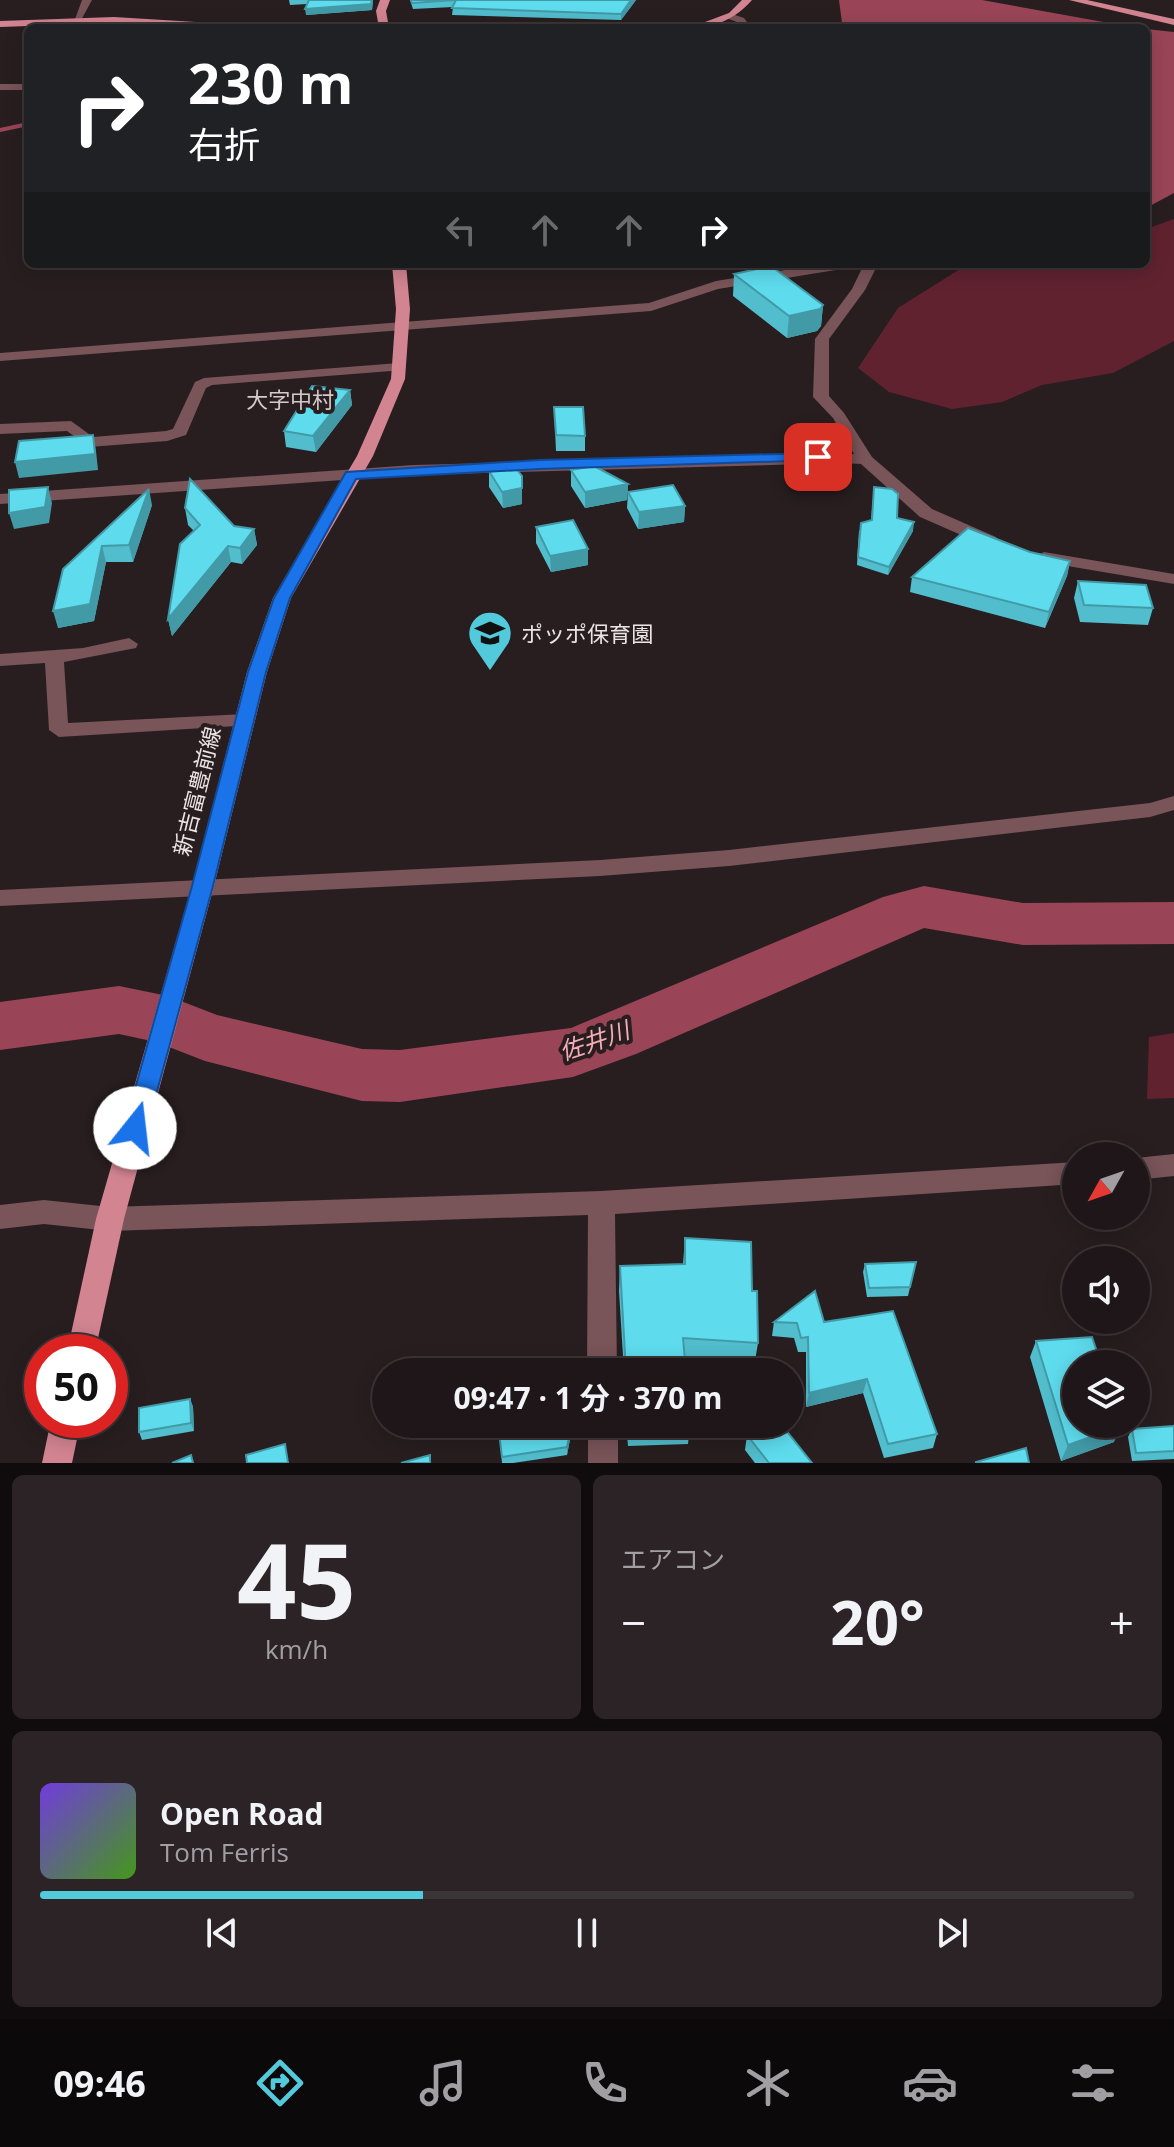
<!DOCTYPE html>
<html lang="ja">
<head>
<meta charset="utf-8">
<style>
  :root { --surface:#1e1618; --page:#2b2325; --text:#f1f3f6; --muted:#a19fa2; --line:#3c3537; --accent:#53cadc }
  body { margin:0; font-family:"Open Sans","Noto Sans JP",sans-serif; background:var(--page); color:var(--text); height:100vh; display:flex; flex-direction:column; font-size:30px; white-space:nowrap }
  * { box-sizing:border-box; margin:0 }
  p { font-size:26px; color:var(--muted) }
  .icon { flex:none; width:44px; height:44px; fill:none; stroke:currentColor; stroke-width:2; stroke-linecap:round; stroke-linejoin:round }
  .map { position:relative; height:1463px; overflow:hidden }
  .sheet { display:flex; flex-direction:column; gap:12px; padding:12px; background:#100c0d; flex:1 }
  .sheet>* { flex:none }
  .hud { position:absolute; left:24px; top:24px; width:1126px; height:244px; border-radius:12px; box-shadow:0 4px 20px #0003,0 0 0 2px var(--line); background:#202124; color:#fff; overflow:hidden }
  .needle { width:52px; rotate:230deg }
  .controls { position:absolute; left:1062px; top:1142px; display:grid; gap:16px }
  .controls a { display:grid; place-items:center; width:88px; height:88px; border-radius:50%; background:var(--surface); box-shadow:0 4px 20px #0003,0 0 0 2px var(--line); font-size:40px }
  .speed { position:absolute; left:24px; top:1334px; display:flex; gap:16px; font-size:40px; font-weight:700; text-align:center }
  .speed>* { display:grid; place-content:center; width:104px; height:104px; border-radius:50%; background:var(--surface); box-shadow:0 4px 20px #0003,0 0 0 2px var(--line); line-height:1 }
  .speed .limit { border:12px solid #d22; background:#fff; color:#111 }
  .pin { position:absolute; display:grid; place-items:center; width:68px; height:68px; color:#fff; margin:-34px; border-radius:16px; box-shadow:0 4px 12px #0006 }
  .me { position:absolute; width:88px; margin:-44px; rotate:16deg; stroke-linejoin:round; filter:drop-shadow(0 0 6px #0008) }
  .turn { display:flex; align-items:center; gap:28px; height:168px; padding:0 32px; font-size:36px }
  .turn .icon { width:104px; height:104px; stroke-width:2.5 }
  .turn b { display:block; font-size:56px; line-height:68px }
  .lanes { display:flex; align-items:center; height:76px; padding:0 32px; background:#0003; justify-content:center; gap:40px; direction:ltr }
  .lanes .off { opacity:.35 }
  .big { font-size:60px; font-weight:700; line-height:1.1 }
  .sheet .tile { flex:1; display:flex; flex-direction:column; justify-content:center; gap:12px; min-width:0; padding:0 28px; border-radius:12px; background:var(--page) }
  .sheet .dial { align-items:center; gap:0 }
  .dial b { font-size:104px; line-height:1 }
  .song { display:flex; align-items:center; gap:24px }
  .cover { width:96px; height:96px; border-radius:12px; background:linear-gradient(135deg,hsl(260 70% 55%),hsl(100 70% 35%)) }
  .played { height:8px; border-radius:4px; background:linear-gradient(90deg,var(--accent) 35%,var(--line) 35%) }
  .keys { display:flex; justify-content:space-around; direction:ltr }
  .heat { display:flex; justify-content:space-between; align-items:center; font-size:44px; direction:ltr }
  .sheet .tiles { flex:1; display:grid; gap:12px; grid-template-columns:1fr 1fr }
  .tile:last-child { grid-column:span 2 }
  .trip { position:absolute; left:372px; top:1358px; width:432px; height:80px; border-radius:40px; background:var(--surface); box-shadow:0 4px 20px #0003,0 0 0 2px var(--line); font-weight:700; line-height:80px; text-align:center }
  .tabs { display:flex; height:128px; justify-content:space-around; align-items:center; background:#0c090a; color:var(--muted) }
  .tabs .icon { width:56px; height:56px }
  .tabs .current { color:var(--accent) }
  .tabs b { font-size:36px; color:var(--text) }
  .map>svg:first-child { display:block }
  .green { fill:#612230 }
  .water { fill:#994557 }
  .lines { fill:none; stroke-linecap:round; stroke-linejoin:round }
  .stream { stroke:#994557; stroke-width:4 }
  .river { fill:#994557; fill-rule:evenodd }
  .minor { fill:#795459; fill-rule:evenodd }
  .major { fill:#d28491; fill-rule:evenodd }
  .wall { fill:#51bdcd }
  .shaded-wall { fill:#429aa7 }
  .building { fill:#5edcee; stroke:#429aa7; stroke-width:2 }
  .route { fill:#1a73e8; stroke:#114b97; stroke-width:2 }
  .labels { text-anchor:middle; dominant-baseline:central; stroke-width:8; stroke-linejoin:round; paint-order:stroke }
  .far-quarter-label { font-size:22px; fill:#d5c9ca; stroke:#281e20 }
  .poi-label { font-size:22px; fill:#eae4e4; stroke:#281e20; text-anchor:start }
  .street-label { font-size:22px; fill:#eae4e4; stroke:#281e20 }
  .water-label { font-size:24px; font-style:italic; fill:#f4acb7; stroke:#281e20 }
</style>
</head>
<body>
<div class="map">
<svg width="1174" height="1463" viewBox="0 0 1174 1463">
  <rect width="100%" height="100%" fill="#281e20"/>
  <path class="green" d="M1174,219V341L1113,373L1042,385L1002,402L952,409L889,392L858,368L898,308L968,264H1146V229Z
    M1174,1033V1098L1147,1099L1149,1037Z"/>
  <path class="water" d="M839,0H982L1137,28H848L842,23Z
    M1146,29L1174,32V193L1146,208Z"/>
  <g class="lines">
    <path class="stream" d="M0,130L28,124"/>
    <path class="river" d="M924,886L1023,903L1174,902V944L1023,945L924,928L636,1054L573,1077L400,1102L362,1101L205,1061L156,1042L119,1034L0,1050V1002L119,986L168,996L217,1015L362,1049L400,1050L571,1028L883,897Z"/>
    <path class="minor" d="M82,0H92L80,22H74Z
      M729,13L744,18L751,28H741L737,22L726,18Z
      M0,84H28V90H0Z
      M823,264H855L848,268L718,289L651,311L0,361V353L649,303L716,281Z
      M864,264H878L865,290L829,339V396L844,413L872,457L932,509L996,537L999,541L996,545H984L920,517L861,464L842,463L413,475L0,504V494L413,465L854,454L833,418L813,397L815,339L852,289Z
      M399,363L406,367L404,370L212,385L206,388L186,435L167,441L89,447L67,431L0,434V424L71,421L93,437L166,431L173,429L195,382L204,378Z
      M1044,552L1174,574V584L1038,561L1035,557Z
      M129,638L138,644L136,648L64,662L68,723L245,714L252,715L255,720L252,725L59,737L49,730L45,663L0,666V654L83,648Z
      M1174,796V810L1150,817L729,866L600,876L0,906V890L600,860L729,850L1150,803Z
      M1174,1154V1176L1136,1180V1158Z
      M1076,1162V1184L615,1214L617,1372H587L588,1215L110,1231L44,1224L0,1229V1205L44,1200L110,1207L601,1191Z
      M588,1424H618V1463H588Z"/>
    <path class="major" d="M380,0H390L386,11L389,28H379L376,11Z
      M742,0H752C735,19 715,28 689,28L729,13Z
      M1069,0H1087L1174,19V25Z
      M114,17L245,25L250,28L114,23L0,27V21Z
      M392,264H406L410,309L405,379L373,456L291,598L267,672L214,886L124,1219L95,1352H67L96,1219L192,886L247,672L273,598L357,456L391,379L396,309Z
      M51,1420H81L72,1463H42Z"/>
  </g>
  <path class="wall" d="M289,0H373L372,10L306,15L307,4L290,5Z
    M410,0H636L621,20L452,15L453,7L413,9Z
    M734,274L823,305L821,326L817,331L787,338L733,296Z
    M350,390L352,405L316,452L286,447L284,431Z
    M554,407L585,436V451H556Z
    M571,470L628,484L627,500L585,508L571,486Z
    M489,471L522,504L503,508L489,487Z
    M874,487L897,518L913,531L888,575L857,565L859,531L871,520Z
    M628,492L685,506L684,522L638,529L627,508Z
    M152,505L133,562H106L94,621L58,628L63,569Z
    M185,508L234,526L254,529L257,545L242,564L231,562L172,636L168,619L194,531L188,525Z
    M536,527L588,565L551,572L536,543Z
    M1030,552L1070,561L1067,576L1045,628L910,592L912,577Z
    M1078,581L1153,608L1148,625L1080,622L1074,598Z
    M685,1238L752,1291L758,1343L754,1367L685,1363L686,1372H624L619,1291L620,1266L683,1264Z
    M916,1262L908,1296L867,1297L863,1272L865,1264Z
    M774,1322H824L937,1434L933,1448L884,1458L863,1393L806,1407V1352H798L794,1338L772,1336Z
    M1036,1341L1114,1442L1061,1461L1030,1357Z
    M190,1399L193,1407L194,1431L142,1440L139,1432Z
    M626,1424H690L688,1444L628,1446Z
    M1174,1426V1459L1132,1461L1128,1437L1132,1429Z
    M572,1429L567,1455L513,1463H502L499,1432Z
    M747,1435L812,1463H755L745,1450Z"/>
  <path class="shaded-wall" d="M373,0L372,10L306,15L305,9Z
    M631,0H636L621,20V14Z
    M823,305L821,326L817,331L787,338L789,316Z
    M350,390L352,405L316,452L313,436Z
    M93,435L96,451L98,470L19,478L15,462Z
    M522,476V504L503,508L502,492Z
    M628,484L627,500L585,508V492Z
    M48,487L52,503L49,523L14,529L9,513Z
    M149,489L152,505L133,562L129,545Z
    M685,506L684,522L638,529L639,512Z
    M914,522L913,531L888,575L889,567Z
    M254,529L257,545L242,564L240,548Z
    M102,546L106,562L94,621L58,628L53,611Z
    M228,546L231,562L172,636L168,619Z
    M588,549V565L551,572L550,556Z
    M1070,561L1067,576L1045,628L1049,612Z
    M867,1379L863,1393L806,1407L809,1393Z
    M190,1399L193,1407L194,1431L191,1423Z
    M572,1424V1429L567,1455V1447Z
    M1122,1426L1114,1442L1061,1461L1068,1445Z"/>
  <path class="building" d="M309,0H372L371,4L305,9Z
    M411,0H631L621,14L452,8L456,0L412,3Z
    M771,266L823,305L820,309L789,316L734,274Z
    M312,386L350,390L313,436L284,431Z
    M554,407H583L585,436L556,435Z
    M93,435L95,454L15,462L19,441Z
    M514,466L522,476V488L502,492L489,471Z
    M594,466L628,484L585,492L571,470Z
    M190,479L234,526L254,529L240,548L228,546L168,619L180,544L200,525L185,508Z
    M673,485L685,506L639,512L628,492Z
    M48,487L45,507L9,513V490Z
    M874,487L892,489L898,494L897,518L914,522L889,567L858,557L861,523L872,520Z
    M149,489L129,545L102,546L90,604L53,611L63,569Z
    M573,520L588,549L550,556L536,527Z
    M968,528L1030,552L1070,561L1049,612L912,577Z
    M1078,581L1146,585L1153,608L1084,605Z
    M685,1238L751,1242L752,1291H757L758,1343L683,1338L686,1372H626L620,1266L685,1264Z
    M916,1262L910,1287L869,1288L865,1264Z
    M815,1291L824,1322L893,1311L937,1434L888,1444L867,1379L809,1393L808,1337L801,1338L797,1323L774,1322Z
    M1092,1337L1101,1364H1076V1424H1121L1122,1426L1068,1445L1036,1341Z
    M190,1399L191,1423L139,1432V1408Z
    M550,1424H572L567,1447L502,1457L499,1432Z
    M762,1424H781L812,1463H769L747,1435Z
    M1174,1426V1451L1136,1453L1132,1429Z
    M285,1444L288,1463H247L246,1455Z
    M1026,1448L1029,1463H976V1462Z
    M191,1455L193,1463H172Z
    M430,1455V1463H401Z"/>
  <path class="route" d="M818,453L823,454V460L539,469L356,479L290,598L266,672L213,886L147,1128L144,1135L135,1138L127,1135L124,1128L192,886L248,672L274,598L346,472L539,460Z"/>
  <defs>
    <g id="school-pin" transform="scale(2.3)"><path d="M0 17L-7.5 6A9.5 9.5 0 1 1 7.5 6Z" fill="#53cadc" stroke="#281e20"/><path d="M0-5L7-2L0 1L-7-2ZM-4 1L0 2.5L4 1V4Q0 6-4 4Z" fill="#111"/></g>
  </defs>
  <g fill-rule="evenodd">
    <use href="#school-pin" x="490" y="633"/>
  </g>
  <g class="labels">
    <g class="far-quarter-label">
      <text x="290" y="399">大字中村</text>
    </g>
    <g class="poi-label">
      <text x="521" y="633">ポッポ保育園</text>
    </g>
    <g class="street-label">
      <text transform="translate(196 791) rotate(-76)">新吉富豊前線</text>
    </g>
    <g class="water-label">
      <text transform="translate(594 1040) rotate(-19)">佐井川</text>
    </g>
  </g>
</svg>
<div class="controls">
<a><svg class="needle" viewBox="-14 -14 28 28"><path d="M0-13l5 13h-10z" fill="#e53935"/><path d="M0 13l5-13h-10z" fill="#a19fa2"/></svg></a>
<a><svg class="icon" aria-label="sound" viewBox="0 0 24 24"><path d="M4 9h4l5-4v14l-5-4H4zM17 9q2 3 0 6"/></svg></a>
<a><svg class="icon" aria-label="layers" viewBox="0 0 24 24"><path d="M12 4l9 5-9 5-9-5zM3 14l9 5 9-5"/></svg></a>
</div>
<div class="speed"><div class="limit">50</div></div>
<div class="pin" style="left:818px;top:457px;background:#d93025"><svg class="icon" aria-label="arrive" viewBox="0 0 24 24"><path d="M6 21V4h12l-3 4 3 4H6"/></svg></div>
<svg class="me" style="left:135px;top:1128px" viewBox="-20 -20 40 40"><circle r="19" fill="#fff"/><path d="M0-13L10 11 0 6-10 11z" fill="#1a73e8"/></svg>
<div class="trip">09:47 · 1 分 · 370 m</div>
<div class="hud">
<div class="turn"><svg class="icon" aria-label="right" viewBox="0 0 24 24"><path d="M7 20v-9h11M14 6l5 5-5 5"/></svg><div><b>230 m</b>右折</div></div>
<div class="lanes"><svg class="icon off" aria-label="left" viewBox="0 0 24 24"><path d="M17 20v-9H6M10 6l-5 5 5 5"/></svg><svg class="icon off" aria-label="ahead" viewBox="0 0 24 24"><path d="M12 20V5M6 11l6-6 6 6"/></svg><svg class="icon off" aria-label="ahead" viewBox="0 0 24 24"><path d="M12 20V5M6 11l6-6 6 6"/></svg><svg class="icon" aria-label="right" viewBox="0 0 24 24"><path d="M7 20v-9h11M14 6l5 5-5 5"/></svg></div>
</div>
</div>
<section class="sheet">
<div class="tiles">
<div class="tile dial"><b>45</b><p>km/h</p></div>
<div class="tile"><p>エアコン</p>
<div class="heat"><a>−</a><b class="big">20°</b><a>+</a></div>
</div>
<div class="tile">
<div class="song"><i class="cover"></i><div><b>Open Road</b><p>Tom Ferris</p></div></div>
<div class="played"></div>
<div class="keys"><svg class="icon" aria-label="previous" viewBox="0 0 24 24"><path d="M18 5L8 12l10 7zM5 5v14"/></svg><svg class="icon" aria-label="pause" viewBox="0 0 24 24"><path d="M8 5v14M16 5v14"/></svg><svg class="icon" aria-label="next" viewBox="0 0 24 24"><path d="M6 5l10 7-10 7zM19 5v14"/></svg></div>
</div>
</div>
</section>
<nav class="tabs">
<b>09:46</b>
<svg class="icon current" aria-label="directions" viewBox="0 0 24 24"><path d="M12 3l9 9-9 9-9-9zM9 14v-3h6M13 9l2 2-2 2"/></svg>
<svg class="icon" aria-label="music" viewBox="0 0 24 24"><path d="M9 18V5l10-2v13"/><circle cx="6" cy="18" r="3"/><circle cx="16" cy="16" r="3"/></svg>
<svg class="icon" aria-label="phone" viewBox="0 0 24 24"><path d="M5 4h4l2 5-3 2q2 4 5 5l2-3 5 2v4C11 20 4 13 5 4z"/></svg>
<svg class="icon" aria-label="climate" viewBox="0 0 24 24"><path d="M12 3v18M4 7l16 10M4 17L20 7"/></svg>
<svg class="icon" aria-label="car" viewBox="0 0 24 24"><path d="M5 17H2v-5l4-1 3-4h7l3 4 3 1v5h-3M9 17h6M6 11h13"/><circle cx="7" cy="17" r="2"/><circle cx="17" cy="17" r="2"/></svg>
<svg class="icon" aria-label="filters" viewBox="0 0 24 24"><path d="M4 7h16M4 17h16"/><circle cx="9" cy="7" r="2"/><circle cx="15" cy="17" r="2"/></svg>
</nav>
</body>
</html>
